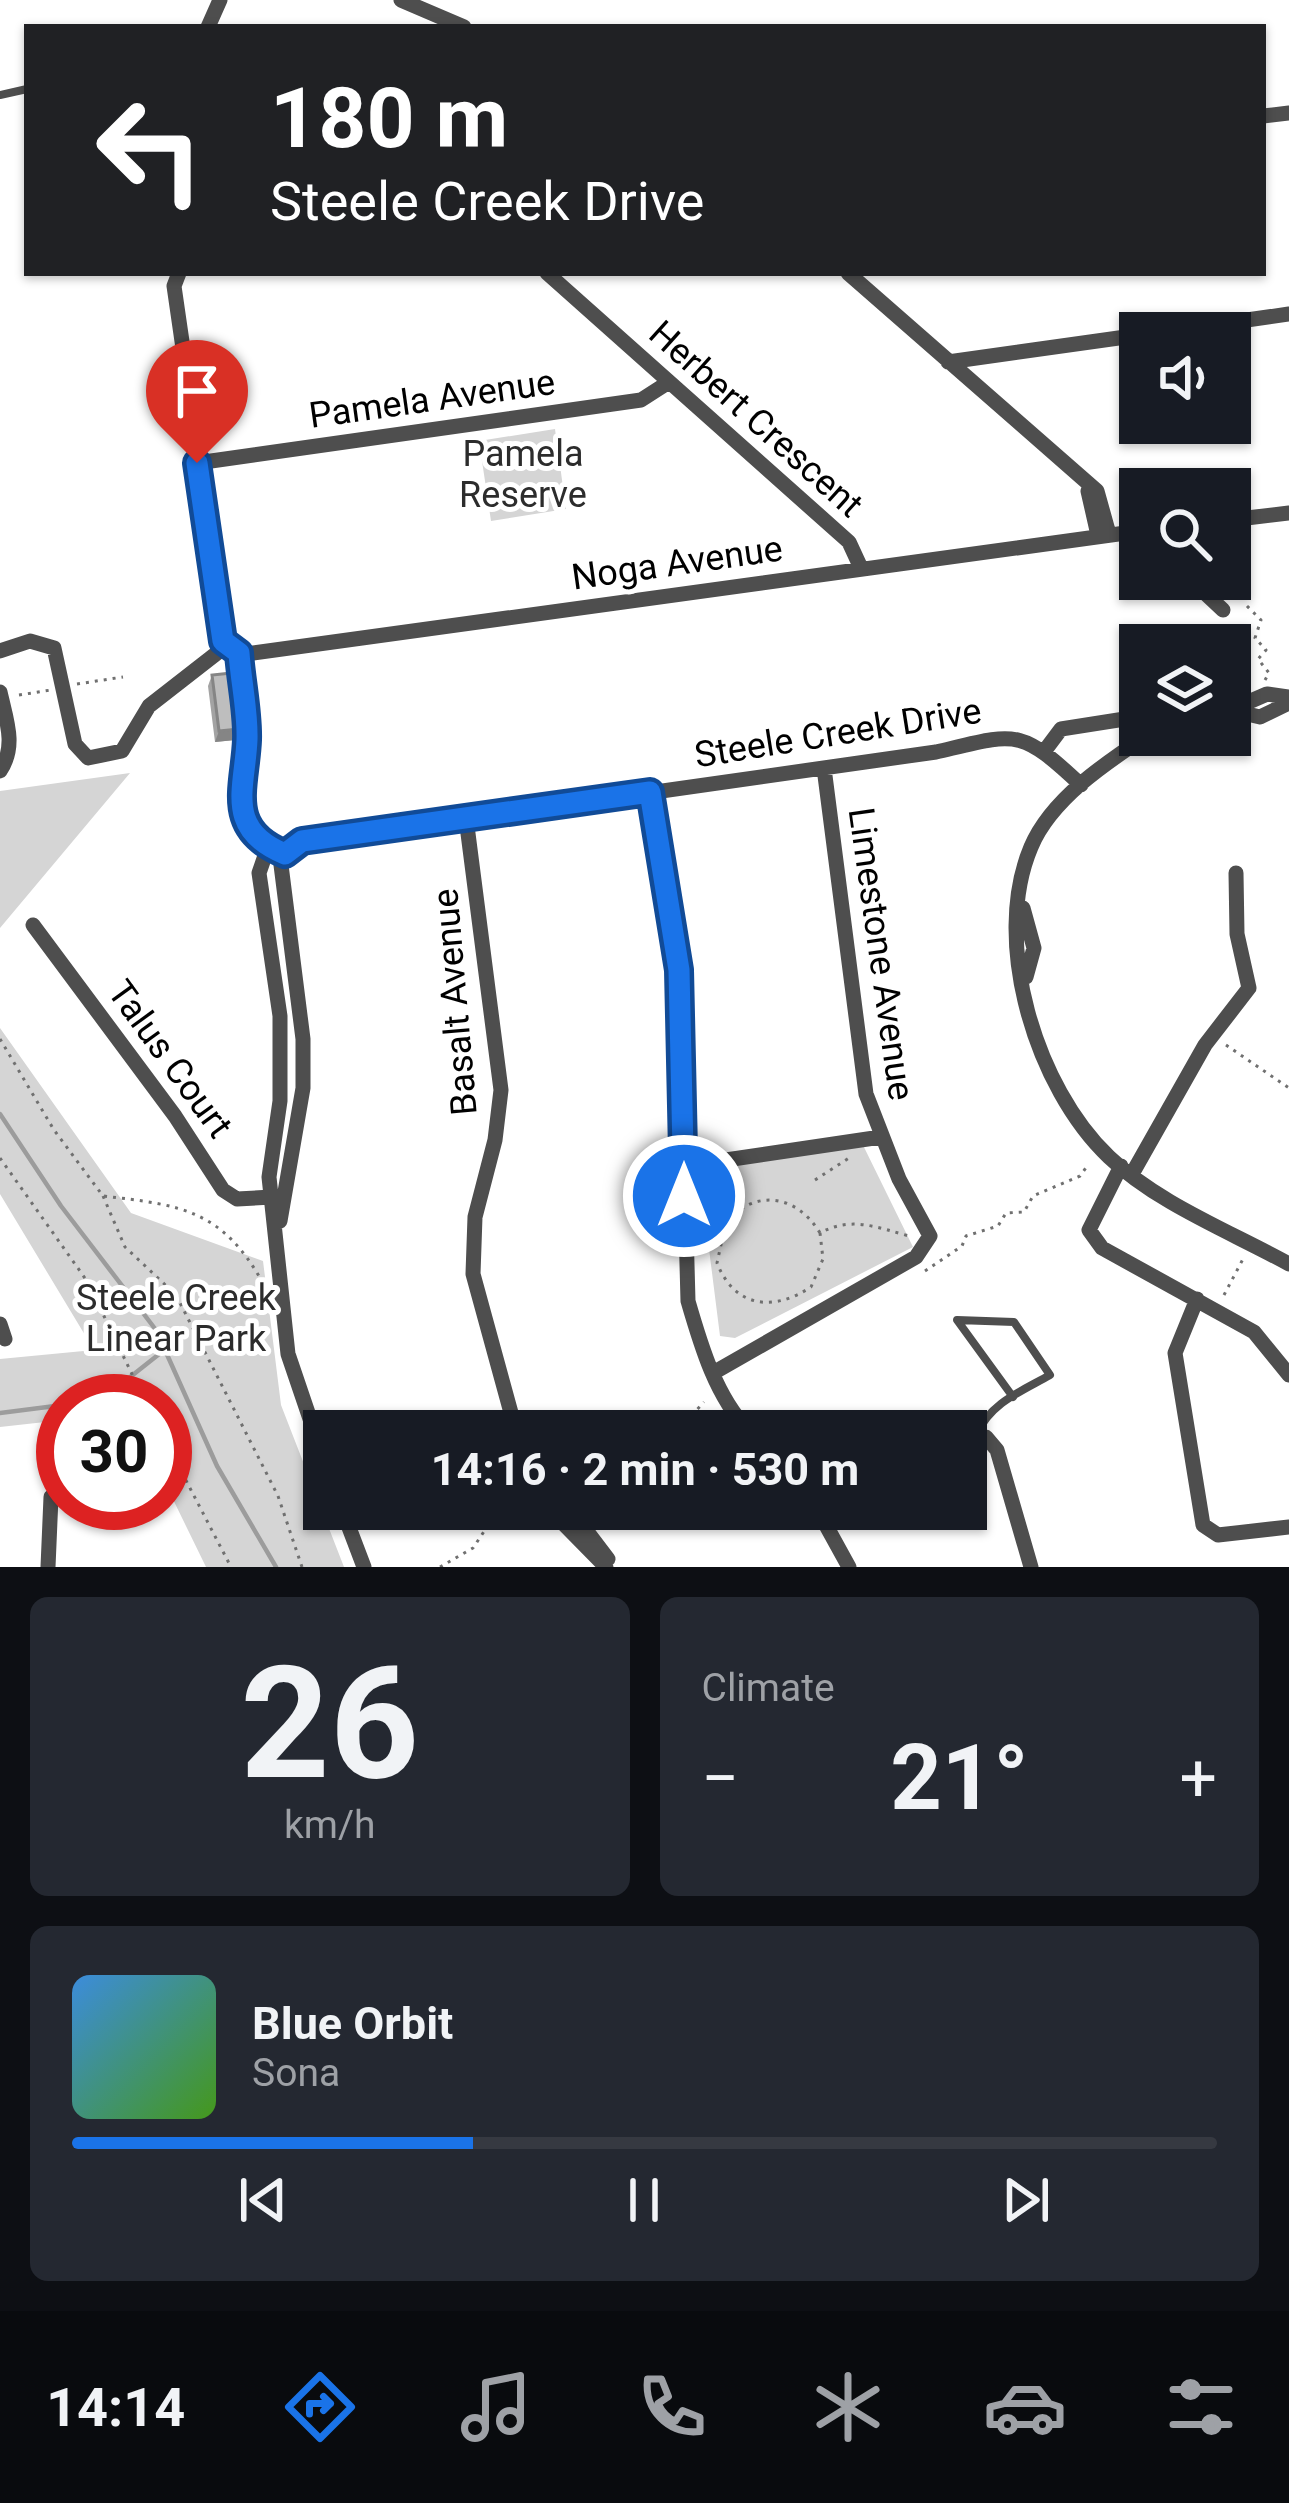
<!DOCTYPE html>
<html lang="en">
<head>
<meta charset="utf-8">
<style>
  :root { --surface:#171b24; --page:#242831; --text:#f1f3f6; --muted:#9ea1a6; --line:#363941; --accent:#1a73e8 }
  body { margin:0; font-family:Roboto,sans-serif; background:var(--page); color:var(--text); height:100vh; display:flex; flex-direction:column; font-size:45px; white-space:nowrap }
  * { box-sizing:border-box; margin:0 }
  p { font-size:39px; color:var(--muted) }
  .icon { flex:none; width:66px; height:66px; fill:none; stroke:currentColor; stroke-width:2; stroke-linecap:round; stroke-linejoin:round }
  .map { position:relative; height:1567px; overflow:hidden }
  .panel { display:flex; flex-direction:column; gap:30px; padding:30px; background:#0d0f14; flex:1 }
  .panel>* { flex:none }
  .banner { position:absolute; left:24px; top:24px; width:1242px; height:252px; border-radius:0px; box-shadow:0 3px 9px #0004; background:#202124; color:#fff; overflow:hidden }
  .controls { position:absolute; left:1119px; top:312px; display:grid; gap:24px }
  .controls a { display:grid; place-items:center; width:132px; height:132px; border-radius:0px; background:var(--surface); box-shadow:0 3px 9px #0004; font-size:60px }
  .speed { position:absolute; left:36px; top:1374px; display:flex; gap:24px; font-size:60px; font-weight:700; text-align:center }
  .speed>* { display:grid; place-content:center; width:156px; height:156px; border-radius:50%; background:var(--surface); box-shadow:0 3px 9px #0004; line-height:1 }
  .speed .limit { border:18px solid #d22; background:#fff; color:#111 }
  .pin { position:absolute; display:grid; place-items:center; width:102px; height:102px; color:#fff; margin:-123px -51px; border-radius:50% 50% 50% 0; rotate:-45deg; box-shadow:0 0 12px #0007 }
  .pin .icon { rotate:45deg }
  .me { position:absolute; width:132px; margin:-66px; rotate:0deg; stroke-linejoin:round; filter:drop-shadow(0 0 9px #0008) }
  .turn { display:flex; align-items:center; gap:42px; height:252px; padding:0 48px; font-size:54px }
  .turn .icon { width:156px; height:156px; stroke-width:2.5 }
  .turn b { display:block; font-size:84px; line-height:102px }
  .big { font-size:90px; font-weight:700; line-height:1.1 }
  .panel .widget { flex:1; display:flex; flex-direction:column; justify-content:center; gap:18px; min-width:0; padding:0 42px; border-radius:18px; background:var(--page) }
  .panel .dial { align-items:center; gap:0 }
  .dial b { font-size:156px; line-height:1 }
  .song { display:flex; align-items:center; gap:36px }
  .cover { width:144px; height:144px; border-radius:18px; background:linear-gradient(135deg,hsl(210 70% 55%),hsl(100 70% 35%)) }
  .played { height:12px; border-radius:6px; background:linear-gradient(90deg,var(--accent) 35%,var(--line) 35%) }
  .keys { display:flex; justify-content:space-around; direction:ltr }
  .heat { display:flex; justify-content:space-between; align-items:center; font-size:66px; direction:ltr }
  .panel .tiles { flex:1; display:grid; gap:30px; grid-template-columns:1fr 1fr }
  .widget:last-child { grid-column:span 2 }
  .trip { position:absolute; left:303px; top:1410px; width:684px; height:120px; border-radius:0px; background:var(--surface); box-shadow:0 3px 9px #0004; font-weight:700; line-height:120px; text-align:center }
  .dock { display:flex; height:192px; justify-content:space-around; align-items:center; background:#090b0e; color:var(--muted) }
  .dock .icon { width:84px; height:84px }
  .dock .active { color:var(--accent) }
  .dock b { font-size:54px; color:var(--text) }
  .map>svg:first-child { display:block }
  .green { fill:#d5d5d5 }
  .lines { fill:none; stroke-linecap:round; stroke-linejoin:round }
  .stream { stroke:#9c9c9c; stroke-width:4.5 }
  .path { stroke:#707070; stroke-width:3; stroke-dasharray:3 6; stroke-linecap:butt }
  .service { stroke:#4e4e4e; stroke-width:8 }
  .minor { stroke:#4e4e4e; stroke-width:15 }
  .wall { fill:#a3a3a3 }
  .shaded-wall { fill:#858585 }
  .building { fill:#bebebe; stroke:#858585; stroke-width:3 }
  .route-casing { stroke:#114b97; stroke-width:30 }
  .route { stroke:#1a73e8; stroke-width:21 }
  .labels { text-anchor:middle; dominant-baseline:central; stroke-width:10; stroke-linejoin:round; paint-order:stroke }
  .street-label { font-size:36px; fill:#000; stroke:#fff }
  .park-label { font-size:36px; fill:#2c2c2c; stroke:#fff }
</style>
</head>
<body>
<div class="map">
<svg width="1289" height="1567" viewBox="0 0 1289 1567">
  <rect width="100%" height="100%" fill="#fff"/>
  <path class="green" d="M555,429L566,509L491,521L479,441Z
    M130,773L0,928V791Z
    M0,1028L131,1213L263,1261L281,1405L344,1567H206L165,1483V1401H63V1420L0,1427V1359L94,1350L0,1194Z
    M859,1137L913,1247L735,1338L720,1336L698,1162Z"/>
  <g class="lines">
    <path class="stream" d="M0,1114L61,1206L156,1330L217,1466L276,1567
      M82,1401L110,1393L163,1351
      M0,1413L63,1405"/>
    <path class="path" d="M1247,606L1261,620L1255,638L1266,650L1258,659L1269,673L1265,680
      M77,684L123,677
      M19,695L51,690
      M0,1039L54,1130L103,1196C182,1205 222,1210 263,1283
      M1226,1045L1289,1088
      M0,1158L87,1281L145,1401
      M720,1175L738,1208
      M815,1180L849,1158
      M103,1196L125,1247L176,1295L278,1496L302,1567
      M820,1233C797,1195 756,1188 726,1222L717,1263C735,1308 773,1312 811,1287L823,1259L820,1233C851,1216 876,1227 909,1236
      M925,1271L962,1246L966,1236L998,1226L1006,1213L1024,1212L1033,1196L1080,1176L1088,1165
      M1224,1295L1243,1259
      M654,1431L662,1418L691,1416L704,1402
      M165,1440L231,1567
      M440,1567L473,1548L487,1527L509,1523L514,1510L532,1509"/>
    <path class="service" d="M0,95L27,89
      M977,1434C990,1403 1022,1391 1050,1375L1014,1322L957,1320L1013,1397"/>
    <path class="minor" d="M401,0L464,27
      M208,27L220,0
      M1263,116L1289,113
      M179,273L174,286L226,646
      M547,273L849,542L861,568
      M848,273L1097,491L1109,534
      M1156,333L1289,314
      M948,362L1140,335
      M197,463L641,400L669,382
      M1088,491L1098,535
      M1230,520L1289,513
      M1190,579L1223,610
      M226,646L246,654L1140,531
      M0,651L30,641L54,648L75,744L88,758L122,751L149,706L226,646
      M239,653C241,682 249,712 247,741C245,779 228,831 277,851
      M0,692C6,719 17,746 0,771
      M1230,710L1260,717L1289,703
      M1230,710L1267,694L1289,697
      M1148,735C1107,762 1051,799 1031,847C991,941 1036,1088 1109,1157C1157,1203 1231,1232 1289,1264
      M1046,749L1061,729L1131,718
      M650,792L679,970L688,1301C701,1346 716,1397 749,1431
      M466,818L501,1090L495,1140L475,1217L473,1274L516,1431
      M1023,908L1034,948L1026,977
      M33,925L175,1116L223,1190L237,1199L272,1197
      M685,1166L881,1137
      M1121,1166L1089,1230L1102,1248L1254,1332L1289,1375
      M1132,1174L1205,1045L1249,988L1237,934L1236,873
      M280,1221L303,1088V1039L281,865L300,842
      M1197,1299L1175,1353L1203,1525L1218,1535L1289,1527
      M0,1324L5,1339
      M713,1373L916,1257L930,1236L899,1179L866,1094L824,768
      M966,1437H986L997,1450L1031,1567
      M324,1460L288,1354L269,1177L280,1101V1016L259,873L268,847L936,752C1017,733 1019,727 1081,785
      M342,1509L364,1567
      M549,1509L606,1567
      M570,1509L608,1559
      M817,1509L849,1567
      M48,1567L51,1497L63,1494"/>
  </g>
  <path class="wall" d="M212,675L239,729L235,740L215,742L208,686Z"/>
  <path class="shaded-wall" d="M239,729L235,740L215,742L219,731Z"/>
  <path class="building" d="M232,673L239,729L219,731L212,675Z"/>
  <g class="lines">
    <g class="route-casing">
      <path id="route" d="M197,463L223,641L239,653C241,682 248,712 247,740C245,788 224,829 285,854L302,841L650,792L679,970L684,1196"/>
    </g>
    <use href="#route" class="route"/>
  </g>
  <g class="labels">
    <g class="street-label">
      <text transform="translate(432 399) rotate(-8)">Pamela Avenue</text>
      <text transform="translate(756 419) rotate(42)">Herbert Crescent</text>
      <text transform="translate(677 563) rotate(-8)">Noga Avenue</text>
      <text transform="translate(838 733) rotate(-9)">Steele Creek Drive</text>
      <text transform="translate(881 954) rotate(82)">Limestone Avenue</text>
      <text transform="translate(455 1002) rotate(-95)">Basalt Avenue</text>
      <text transform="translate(170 1059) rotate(54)">Talus Court</text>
    </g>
    <g class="park-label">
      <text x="523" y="454">Pamela<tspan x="523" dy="41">Reserve</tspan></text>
      <text x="176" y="1298">Steele Creek<tspan x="176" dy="41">Linear Park</tspan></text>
    </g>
  </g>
</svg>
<div class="controls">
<a><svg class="icon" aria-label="sound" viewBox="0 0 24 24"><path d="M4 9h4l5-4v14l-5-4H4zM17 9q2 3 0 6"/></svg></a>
<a><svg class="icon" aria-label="search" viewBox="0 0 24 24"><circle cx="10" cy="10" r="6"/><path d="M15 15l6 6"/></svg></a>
<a><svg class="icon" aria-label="layers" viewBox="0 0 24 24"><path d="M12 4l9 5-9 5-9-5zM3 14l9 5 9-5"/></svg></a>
</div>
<div class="speed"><div class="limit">30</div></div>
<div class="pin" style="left:197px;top:463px;background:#d93025"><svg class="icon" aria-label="arrive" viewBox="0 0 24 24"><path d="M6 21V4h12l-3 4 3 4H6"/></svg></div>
<svg class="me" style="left:684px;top:1196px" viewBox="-20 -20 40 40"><circle r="17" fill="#1a73e8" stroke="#fff" stroke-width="3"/><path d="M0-11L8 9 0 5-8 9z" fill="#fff"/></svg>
<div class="trip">14:16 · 2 min · 530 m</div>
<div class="banner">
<div class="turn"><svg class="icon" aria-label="left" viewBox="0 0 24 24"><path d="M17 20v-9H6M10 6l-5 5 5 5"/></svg><div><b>180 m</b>Steele Creek Drive</div></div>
</div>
</div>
<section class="panel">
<div class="tiles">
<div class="widget dial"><b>26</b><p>km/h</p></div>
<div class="widget"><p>Climate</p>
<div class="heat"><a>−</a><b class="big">21°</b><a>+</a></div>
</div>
<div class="widget">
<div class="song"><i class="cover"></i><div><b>Blue Orbit</b><p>Sona</p></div></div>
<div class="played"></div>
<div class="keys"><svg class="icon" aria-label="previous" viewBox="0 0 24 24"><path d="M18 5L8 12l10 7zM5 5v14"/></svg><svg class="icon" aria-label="pause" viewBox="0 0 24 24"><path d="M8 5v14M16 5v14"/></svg><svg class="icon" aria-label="next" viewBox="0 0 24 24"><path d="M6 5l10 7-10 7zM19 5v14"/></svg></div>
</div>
</div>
</section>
<nav class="dock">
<b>14:14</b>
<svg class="icon active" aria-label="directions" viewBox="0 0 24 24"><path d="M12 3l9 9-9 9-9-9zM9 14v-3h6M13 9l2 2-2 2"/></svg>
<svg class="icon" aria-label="music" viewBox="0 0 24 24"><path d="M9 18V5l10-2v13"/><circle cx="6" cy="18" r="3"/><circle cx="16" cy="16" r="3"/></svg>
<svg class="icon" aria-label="phone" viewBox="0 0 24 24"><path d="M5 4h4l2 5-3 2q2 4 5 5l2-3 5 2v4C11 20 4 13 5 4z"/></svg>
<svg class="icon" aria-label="climate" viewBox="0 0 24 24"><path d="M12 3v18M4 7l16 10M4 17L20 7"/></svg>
<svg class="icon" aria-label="car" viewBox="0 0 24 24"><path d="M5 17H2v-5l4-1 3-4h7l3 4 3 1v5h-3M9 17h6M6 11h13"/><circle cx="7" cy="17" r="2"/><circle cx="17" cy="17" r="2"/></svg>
<svg class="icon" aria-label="filters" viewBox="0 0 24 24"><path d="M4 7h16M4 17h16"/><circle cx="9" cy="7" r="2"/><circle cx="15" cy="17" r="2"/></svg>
</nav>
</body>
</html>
